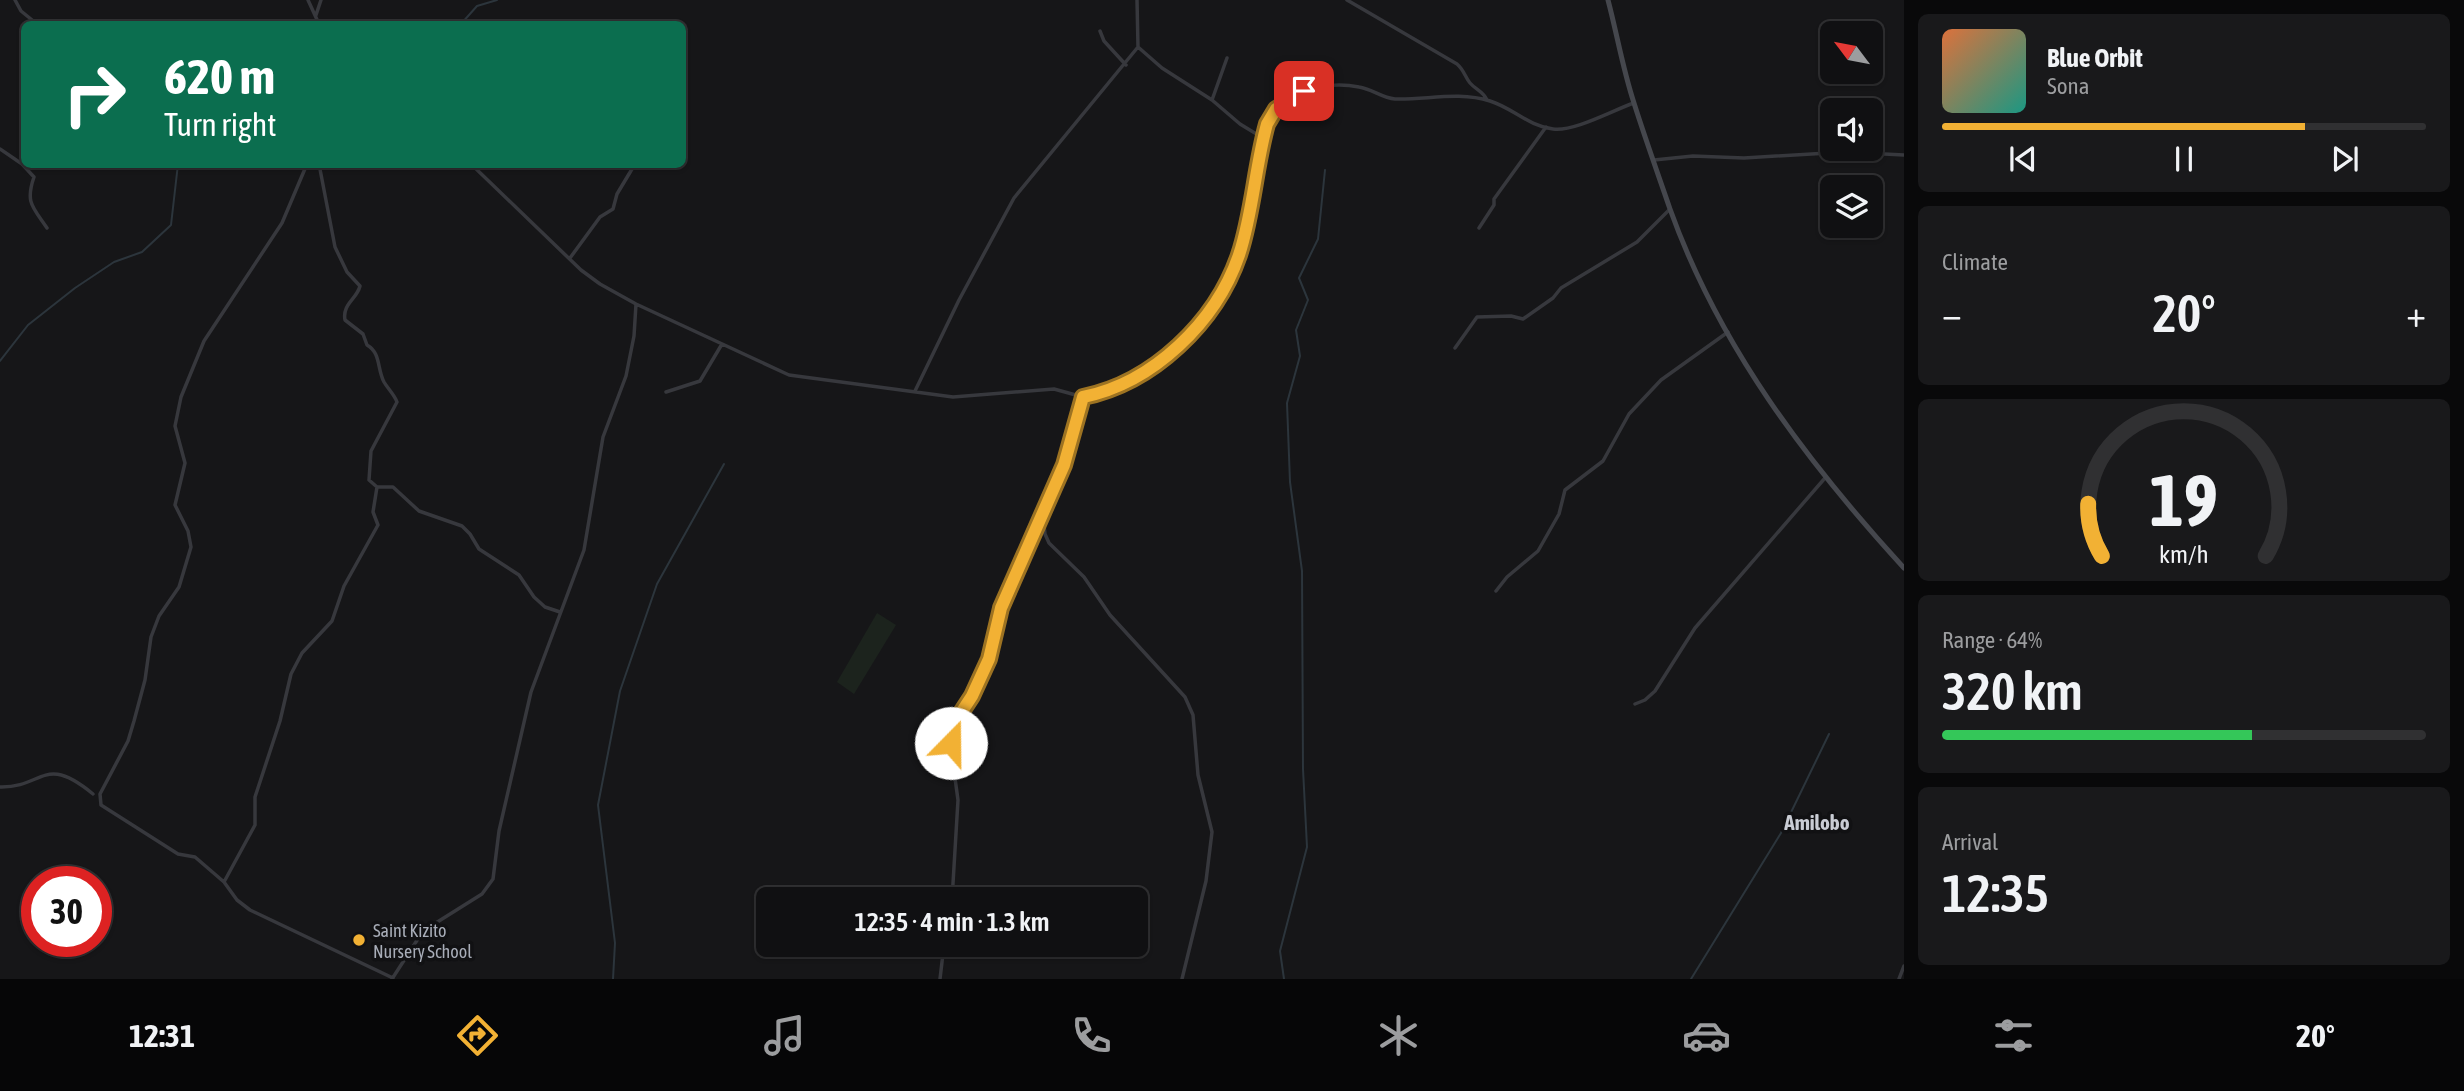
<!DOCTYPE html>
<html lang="en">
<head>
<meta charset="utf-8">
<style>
  :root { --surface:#101012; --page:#19191b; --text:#f1f3f6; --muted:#9c9d9f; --line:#303032; --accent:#f2b134 }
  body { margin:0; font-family:"Asap Condensed",sans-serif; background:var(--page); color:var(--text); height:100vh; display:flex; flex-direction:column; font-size:26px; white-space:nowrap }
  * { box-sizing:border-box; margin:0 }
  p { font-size:23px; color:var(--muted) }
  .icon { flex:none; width:38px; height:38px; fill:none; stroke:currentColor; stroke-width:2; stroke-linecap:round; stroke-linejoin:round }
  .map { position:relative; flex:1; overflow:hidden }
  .drawer { display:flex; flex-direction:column; gap:14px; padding:14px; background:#09090a; width:560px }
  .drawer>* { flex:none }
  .hud { position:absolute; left:21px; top:21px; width:665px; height:147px; border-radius:10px; box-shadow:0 2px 5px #0004,0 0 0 2px var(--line); background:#0b6e4f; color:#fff; overflow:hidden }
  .needle { width:46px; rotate:302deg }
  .tools { position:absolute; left:1820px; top:21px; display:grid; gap:14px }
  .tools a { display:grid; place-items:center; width:63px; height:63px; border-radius:10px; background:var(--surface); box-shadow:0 2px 5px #0004,0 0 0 2px var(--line); font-size:35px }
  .speed { position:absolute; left:21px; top:866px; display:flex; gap:14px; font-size:35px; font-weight:700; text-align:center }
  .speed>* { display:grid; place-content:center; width:91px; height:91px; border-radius:50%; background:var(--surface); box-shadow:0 2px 5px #0004,0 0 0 2px var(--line); line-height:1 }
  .speed .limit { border:10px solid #d22; background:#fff; color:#111 }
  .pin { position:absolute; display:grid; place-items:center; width:60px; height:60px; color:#fff; margin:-30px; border-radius:14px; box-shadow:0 4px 10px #0006 }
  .me { position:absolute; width:77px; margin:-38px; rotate:22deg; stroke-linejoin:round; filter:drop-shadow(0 0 5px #0008) }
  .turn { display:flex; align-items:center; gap:24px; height:147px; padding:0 28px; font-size:32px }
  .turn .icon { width:91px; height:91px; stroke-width:2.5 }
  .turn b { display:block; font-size:49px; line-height:60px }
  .big { font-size:52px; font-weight:600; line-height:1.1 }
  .drawer .tile { flex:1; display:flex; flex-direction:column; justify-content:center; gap:10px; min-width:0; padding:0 24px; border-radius:10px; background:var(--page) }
  .drawer .dial { align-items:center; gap:0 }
  .dial svg { height:182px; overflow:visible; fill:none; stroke:var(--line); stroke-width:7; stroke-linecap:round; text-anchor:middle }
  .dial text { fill:var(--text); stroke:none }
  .song { display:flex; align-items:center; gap:21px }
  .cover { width:84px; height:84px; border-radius:10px; background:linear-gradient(135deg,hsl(20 70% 55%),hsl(170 70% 35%)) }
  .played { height:7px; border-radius:4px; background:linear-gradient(90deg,var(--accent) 75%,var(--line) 75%) }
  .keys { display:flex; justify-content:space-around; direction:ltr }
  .heat { display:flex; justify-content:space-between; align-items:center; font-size:38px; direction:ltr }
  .charge { height:10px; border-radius:5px; background:linear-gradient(90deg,#34c759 64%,var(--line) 0) }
  .trip { position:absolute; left:756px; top:887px; width:392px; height:70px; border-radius:10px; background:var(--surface); box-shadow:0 2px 5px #0004,0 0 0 2px var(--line); font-weight:600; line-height:70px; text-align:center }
  .tab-bar { display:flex; height:112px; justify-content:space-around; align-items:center; background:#060607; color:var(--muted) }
  .tab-bar .icon { width:49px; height:49px }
  .tab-bar .selected { color:var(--accent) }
  .tab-bar b { font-size:32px; color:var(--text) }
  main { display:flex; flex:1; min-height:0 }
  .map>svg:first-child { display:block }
  .green { fill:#1c231d }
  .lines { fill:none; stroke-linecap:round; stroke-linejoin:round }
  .stream { stroke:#2c353c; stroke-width:2 }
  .street { stroke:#37383d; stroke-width:3.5 }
  .secondary { stroke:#45474d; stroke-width:5 }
  .route-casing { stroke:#9d7322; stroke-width:18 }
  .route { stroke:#f2b134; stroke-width:12 }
  .poi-dot { fill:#f2b134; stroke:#111113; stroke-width:2.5 }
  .labels { text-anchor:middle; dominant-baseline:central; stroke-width:7; stroke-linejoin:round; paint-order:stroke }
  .poi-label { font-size:18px; fill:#a8adb8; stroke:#111113; text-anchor:start }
  .quarter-label { font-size:21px; font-weight:bold; fill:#c9ccd4; stroke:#111113 }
</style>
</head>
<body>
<main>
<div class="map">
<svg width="1904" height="979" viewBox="0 0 1904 979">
  <rect width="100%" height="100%" fill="#161618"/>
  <path class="green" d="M877,613L896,625L854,694L837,682Z"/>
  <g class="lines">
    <path class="stream" d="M461,24L477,6L497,0
      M0,361L28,325L75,288L114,262L142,252L171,225L178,164
      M613,979L615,943L598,805L620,691L657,584L724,464
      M1284,979L1280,951L1307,847L1303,769L1302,571L1290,482L1287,403L1300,356L1296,330L1308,300L1299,278L1318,239L1325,170
      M1691,979L1781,833L1829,734"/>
    <path class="street" d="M15,0L21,11L37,24
      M308,0L319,24
      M1347,0L1457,64C1464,70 1465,77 1470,83C1476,90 1483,91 1487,100
      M316,15L321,0
      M1100,31L1104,41L1126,65
      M1138,47L1162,68L1212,100L1240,124L1263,138
      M1212,100L1227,58
      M0,149L22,164L34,177C25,203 33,207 47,228
      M1654,160L1693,156L1744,158L1845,152L1904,155
      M319,164L335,247L347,272L360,286C357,299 342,304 345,320L363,334L367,345C381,353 377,369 384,382C388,389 394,394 397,402L371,451L369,480L377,487H393L419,511L462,526L470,534L479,549L519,575L534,597L545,607L560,612
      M471,164L581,270L600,284L636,304L789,375L953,397L1054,389L1083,397L1097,394L1138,377L1164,359L1184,340L1227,281L1242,242L1267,124C1284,92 1325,80 1359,87C1372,89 1382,98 1395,99C1427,100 1458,91 1490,101C1513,108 1528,126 1553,129C1574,132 1613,110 1634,103
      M1479,228L1494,205V199L1546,127
      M570,258L600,217L613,209L617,194L635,164
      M1455,348L1477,317L1511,316L1523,319L1553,298L1561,288L1637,242L1670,209
      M915,391L959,300L1014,198L1138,47L1137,0
      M666,392L700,381L722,344
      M1083,397L1064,465L1043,516L1045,534L1049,543L1084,577L1110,615L1185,697L1193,715L1198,775L1212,832L1206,881L1182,979
      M377,487L373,512L378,525L344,586L332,621L302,653L291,674L280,721L255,797V825L224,882L237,900L250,910L393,978
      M1496,591L1507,577L1538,551L1559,514L1565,490L1603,461L1629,414L1661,380L1728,332
      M1635,704L1645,700L1655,691L1695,628L1825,478
      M0,787C44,788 43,753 93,794
      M224,882L195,857L178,854L101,805L100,794L128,741L134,721L145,680L151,637L159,616L179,587L191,547L188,531L175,505L185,463L175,426L181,397L204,341L282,223L307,164
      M952,900L958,800L952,756V729L966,708L989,659L1001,608L1023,564L1034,529L1042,518
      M392,979L423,931L482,894L493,879L499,831L531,692L584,550L603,437L626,376L634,336L636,304
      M940,979L944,945
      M1899,979L1904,966"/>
    <path class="secondary" d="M1608,0C1617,34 1623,70 1634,103C1645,138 1658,174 1670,209C1719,346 1807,462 1904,568"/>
  </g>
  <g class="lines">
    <g class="route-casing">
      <path id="route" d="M951,743L955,722L972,696L989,659L1001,608L1064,465L1083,397C1153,383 1216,322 1239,255C1253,213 1255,167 1267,124L1276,109L1304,91"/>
    </g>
    <use href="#route" class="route"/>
  </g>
  <circle class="poi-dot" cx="359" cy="940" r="7"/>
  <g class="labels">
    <g class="poi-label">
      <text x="373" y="930">Saint Kizito<tspan x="373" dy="21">Nursery School</tspan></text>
    </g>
    <g class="quarter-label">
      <text x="1817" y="822">Amilobo</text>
    </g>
  </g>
</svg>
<div class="tools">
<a><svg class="needle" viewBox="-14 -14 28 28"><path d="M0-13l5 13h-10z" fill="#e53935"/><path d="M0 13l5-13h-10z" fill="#9c9d9f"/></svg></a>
<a><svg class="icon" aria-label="sound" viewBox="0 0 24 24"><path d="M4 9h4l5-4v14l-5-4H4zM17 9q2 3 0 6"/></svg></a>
<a><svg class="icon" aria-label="layers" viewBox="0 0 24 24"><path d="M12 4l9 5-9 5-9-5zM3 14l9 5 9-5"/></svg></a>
</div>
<div class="speed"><div class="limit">30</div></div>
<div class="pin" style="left:1304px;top:91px;background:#d93025"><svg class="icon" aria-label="arrive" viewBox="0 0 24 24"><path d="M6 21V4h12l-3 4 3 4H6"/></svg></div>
<svg class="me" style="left:951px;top:743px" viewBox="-20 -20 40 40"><circle r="19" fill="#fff"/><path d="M0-13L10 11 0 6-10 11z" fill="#f2b134"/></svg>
<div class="trip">12:35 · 4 min · 1.3 km</div>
<div class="hud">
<div class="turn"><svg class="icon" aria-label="right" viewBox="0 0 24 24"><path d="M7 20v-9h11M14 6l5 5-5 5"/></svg><div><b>620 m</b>Turn right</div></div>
</div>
</div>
<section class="drawer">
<div class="tile">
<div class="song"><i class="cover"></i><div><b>Blue Orbit</b><p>Sona</p></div></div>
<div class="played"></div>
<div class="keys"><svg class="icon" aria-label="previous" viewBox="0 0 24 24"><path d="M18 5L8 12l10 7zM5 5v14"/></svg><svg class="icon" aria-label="pause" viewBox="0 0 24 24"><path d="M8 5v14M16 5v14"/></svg><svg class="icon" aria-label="next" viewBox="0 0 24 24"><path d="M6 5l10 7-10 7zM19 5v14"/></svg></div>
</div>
<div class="tile"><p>Climate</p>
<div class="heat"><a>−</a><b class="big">20°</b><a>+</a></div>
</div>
<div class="tile dial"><svg viewBox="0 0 100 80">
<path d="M14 69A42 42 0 1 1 86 69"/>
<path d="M14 69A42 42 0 0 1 8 46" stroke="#f2b134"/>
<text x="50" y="56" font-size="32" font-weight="700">19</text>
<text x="50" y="72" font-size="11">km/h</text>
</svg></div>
<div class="tile"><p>Range · 64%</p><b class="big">320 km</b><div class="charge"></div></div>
<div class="tile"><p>Arrival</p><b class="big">12:35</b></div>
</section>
</main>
<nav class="tab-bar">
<b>12:31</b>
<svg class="icon selected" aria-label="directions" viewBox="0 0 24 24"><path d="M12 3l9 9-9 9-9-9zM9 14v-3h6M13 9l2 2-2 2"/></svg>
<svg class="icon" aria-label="music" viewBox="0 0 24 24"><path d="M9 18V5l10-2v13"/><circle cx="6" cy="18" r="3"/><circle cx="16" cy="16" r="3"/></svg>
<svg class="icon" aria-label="phone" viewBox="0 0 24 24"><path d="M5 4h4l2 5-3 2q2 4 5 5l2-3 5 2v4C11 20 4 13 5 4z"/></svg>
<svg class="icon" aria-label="climate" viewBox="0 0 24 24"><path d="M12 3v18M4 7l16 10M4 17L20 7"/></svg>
<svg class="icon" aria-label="car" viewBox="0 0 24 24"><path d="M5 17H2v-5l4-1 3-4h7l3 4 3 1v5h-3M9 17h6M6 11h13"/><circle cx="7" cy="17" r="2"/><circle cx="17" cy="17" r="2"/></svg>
<svg class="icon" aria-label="filters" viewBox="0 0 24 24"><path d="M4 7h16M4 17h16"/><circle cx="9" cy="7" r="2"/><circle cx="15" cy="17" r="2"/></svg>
<b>20°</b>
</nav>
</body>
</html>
